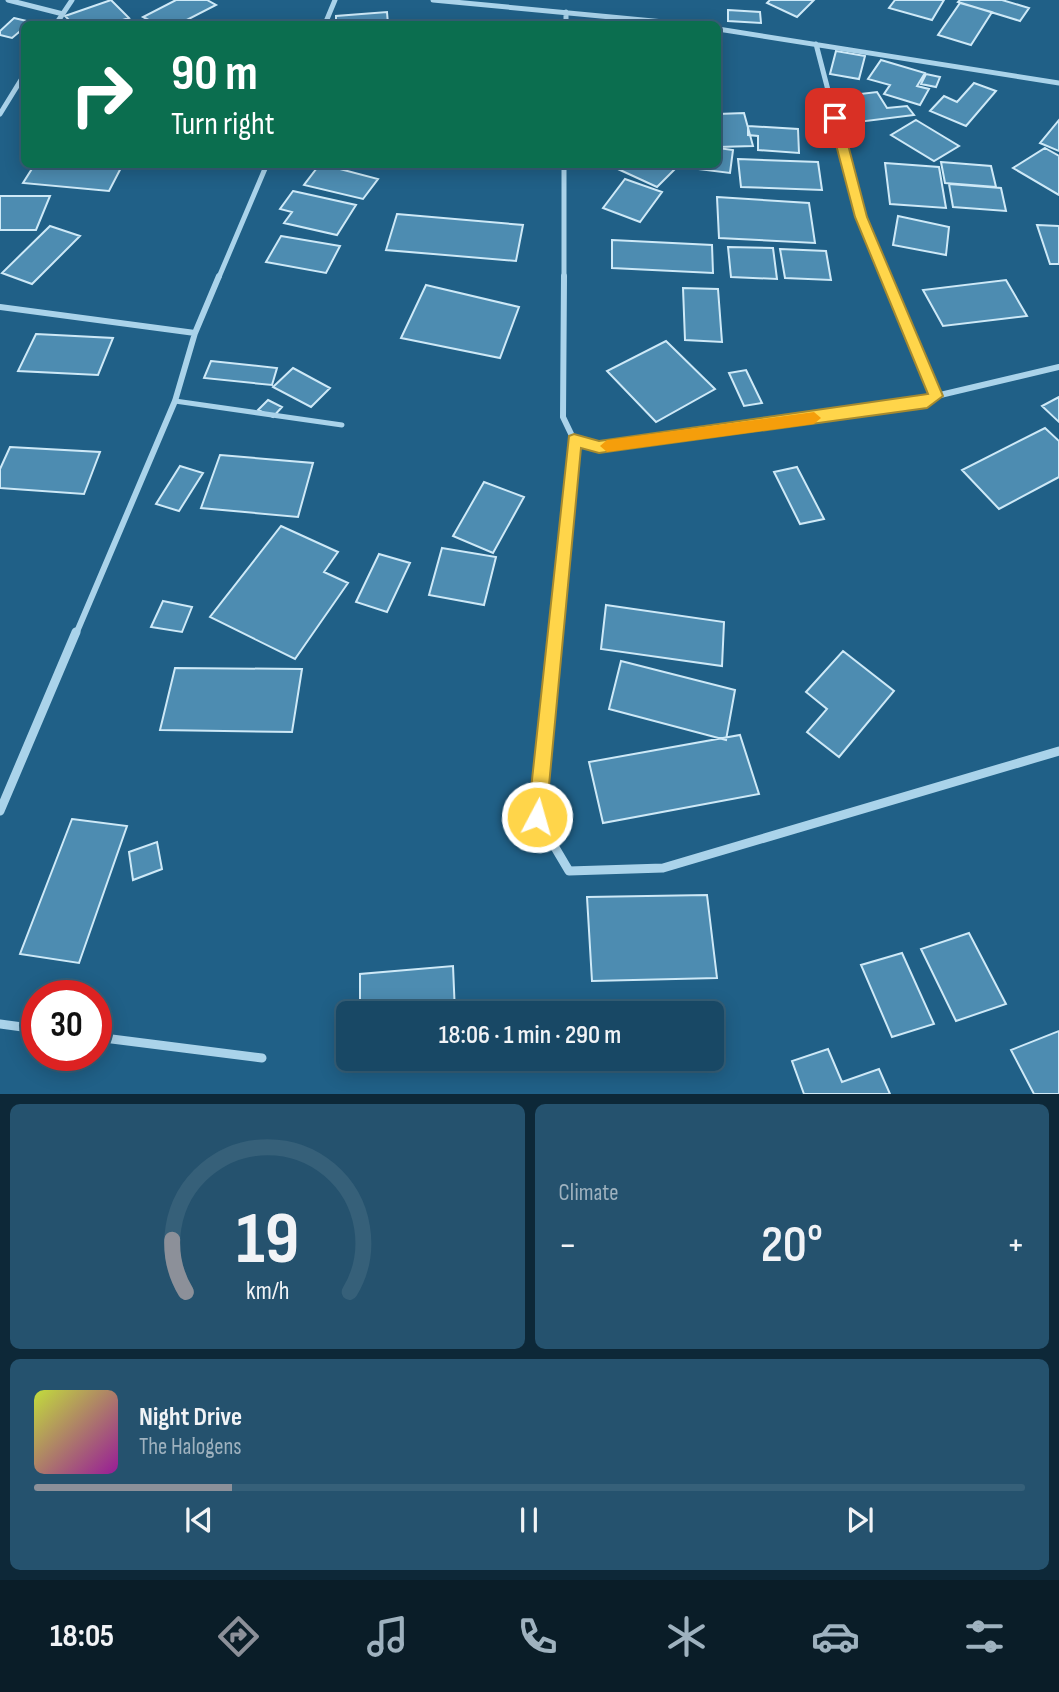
<!DOCTYPE html>
<html lang="en">
<head>
<meta charset="utf-8">
<style>
  :root { --surface:#184865; --page:#25526e; --text:#f1f3f6; --muted:#9fb2bf; --line:#366079; --accent:#8c9099 }
  body { margin:0; font-family:"Sofia Sans Condensed",sans-serif; background:var(--page); color:var(--text); height:100vh; display:flex; flex-direction:column; font-size:26px; white-space:nowrap }
  * { box-sizing:border-box; margin:0 }
  p { font-size:23px; color:var(--muted) }
  .icon { flex:none; width:38px; height:38px; fill:none; stroke:currentColor; stroke-width:2; stroke-linecap:round; stroke-linejoin:round }
  .map { position:relative; height:1094px; overflow:hidden }
  .panel { display:flex; flex-direction:column; gap:10px; padding:10px; background:#0d2838; flex:1 }
  .panel>* { flex:none }
  .banner { position:absolute; left:21px; top:21px; width:700px; height:147px; border-radius:10px; box-shadow:0 4px 18px #0003,0 0 0 2px var(--line); background:#0b6e4f; color:#fff; overflow:hidden }
  .speed { position:absolute; left:21px; top:980px; display:flex; gap:14px; font-size:35px; font-weight:700; text-align:center }
  .speed>* { display:grid; place-content:center; width:91px; height:91px; border-radius:50%; background:var(--surface); box-shadow:0 4px 18px #0003,0 0 0 2px var(--line); line-height:1 }
  .speed .limit { border:10px solid #d22; background:#fff; color:#111 }
  .pin { position:absolute; display:grid; place-items:center; width:60px; height:60px; color:#fff; margin:-30px; border-radius:14px; box-shadow:0 4px 10px #0006 }
  .me { position:absolute; width:77px; margin:-38px; rotate:6deg; stroke-linejoin:round; filter:drop-shadow(0 0 5px #0008) }
  .turn { display:flex; align-items:center; gap:24px; height:147px; padding:0 35px; font-size:32px }
  .turn .icon { width:91px; height:91px; stroke-width:2.5 }
  .turn b { display:block; font-size:49px; line-height:60px }
  .big { font-size:52px; font-weight:600; line-height:1.1 }
  .panel .widget { flex:1; display:flex; flex-direction:column; justify-content:center; gap:10px; min-width:0; padding:0 24px; border-radius:10px; background:var(--page) }
  .panel .dial { align-items:center; gap:0 }
  .dial svg { height:182px; overflow:visible; fill:none; stroke:var(--line); stroke-width:7; stroke-linecap:round; text-anchor:middle }
  .dial text { fill:var(--text); stroke:none }
  .song { display:flex; align-items:center; gap:21px }
  .cover { width:84px; height:84px; border-radius:10px; background:linear-gradient(135deg,hsl(70 70% 55%),hsl(300 70% 35%)) }
  .played { height:7px; border-radius:4px; background:linear-gradient(90deg,var(--accent) 20%,var(--line) 20%) }
  .keys { display:flex; justify-content:space-around; direction:ltr }
  .heat { display:flex; justify-content:space-between; align-items:center; font-size:38px; direction:ltr }
  .panel .tiles { flex:1; display:grid; gap:10px; grid-template-columns:1fr 1fr }
  .widget:last-child { grid-column:span 2 }
  .trip { position:absolute; left:336px; top:1001px; width:388px; height:70px; border-radius:10px; background:var(--surface); box-shadow:0 4px 18px #0003,0 0 0 2px var(--line); font-weight:600; line-height:70px; text-align:center }
  .tabs { display:flex; height:112px; justify-content:space-around; align-items:center; background:#0a1d28; color:var(--muted) }
  .tabs .icon { width:49px; height:49px }
  .tabs .current { color:var(--accent) }
  .tabs b { font-size:32px; color:var(--text) }
  .map>svg:first-child { display:block }
  .building { fill:#4d8cb1; stroke:#cee9f7; stroke-width:2 }
  .lines { fill:none; stroke-linecap:round; stroke-linejoin:round }
  .service { stroke:#aad3ea; stroke-width:5 }
  .minor-far2 { stroke:#aad3ea; stroke-width:5 }
  .minor-far1 { stroke:#aad3ea; stroke-width:6 }
  .minor { stroke:#aad3ea; stroke-width:9 }
  .route { fill:#ffd54a; stroke:#a68a30; stroke-width:2 }
  .slow { fill:#f59e0b }
</style>
</head>
<body>
<div class="map">
<svg width="1059" height="1094" viewBox="0 0 1059 1094">
  <rect width="100%" height="100%" fill="#206087"/>
  <path class="building" d="M111,0L129,18L110,24H73L65,16Z
    M176,0H207L216,5L179,24H156L143,17Z
    M770,0H814L797,17L767,3Z
    M895,0H944L932,20L889,8Z
    M960,0H1002L1029,8L1020,21L958,2Z
    M960,3L992,12L971,45L938,35Z
    M728,10L760,12L761,23L728,21Z
    M387,12L388,24H336V16Z
    M14,18L31,22L12,38L0,35V31Z
    M836,51L865,56L859,79L830,74Z
    M881,60L925,73L917,86L929,89L920,105L884,94L890,85L868,79Z
    M926,74L940,77L936,87L921,84Z
    M974,83L996,91L966,126L930,111L944,96L957,102Z
    M877,92L887,108L907,106L914,115L858,122L843,96Z
    M744,113L753,146L718,147V114Z
    M916,120L959,146L934,161L891,135Z
    M1059,120V151L1040,143Z
    M748,126L798,129L799,153L758,150V136L748,135Z
    M718,148L733,150L730,173L682,167L718,164Z
    M1045,148L1059,156V195L1013,168Z
    M738,159L818,162L822,190L741,187Z
    M941,162L991,166L996,187L945,183Z
    M885,163L939,167L946,208L890,204Z
    M35,164H123L109,191L23,183Z
    M320,164H321L378,179L363,199L304,185Z
    M607,164H680L657,187Z
    M625,179L662,192L640,222L603,208Z
    M949,184L1001,188L1006,211L953,207Z
    M293,191L356,205L337,235L284,223L292,212L280,209Z
    M0,196H50L36,230H0Z
    M717,197L809,203L815,243L719,238Z
    M397,214L523,225L516,261L386,250Z
    M898,216L949,227L946,255L893,245Z
    M1037,225L1059,226V264H1050Z
    M50,226L80,236L32,284L2,273Z
    M281,236L340,246L326,273L266,262Z
    M612,240L712,245L713,273L612,268Z
    M728,247L773,248L777,279L731,277Z
    M780,249L826,251L831,280L785,278Z
    M1006,280L1027,316L943,326L923,290Z
    M426,285L519,307L500,358L401,338Z
    M683,288L718,289L722,342L685,340Z
    M36,334L113,338L98,375L18,371Z
    M666,341L715,389L656,422L607,371Z
    M211,361L277,368L272,385L204,378Z
    M293,368L330,388L311,407L273,387Z
    M746,370L762,403L744,406L729,373Z
    M1059,397V422L1042,406Z
    M268,400L282,407L273,417L258,410Z
    M1045,428L1059,441V477L999,509L962,470Z
    M10,447L100,452L84,494L0,488V469Z
    M220,455L313,463L298,517L201,508Z
    M180,466L203,473L179,511L156,504Z
    M797,467L824,519L800,524L774,472Z
    M484,482L524,497L493,553L453,536Z
    M281,526L338,552L324,572L348,583L295,659L210,617Z
    M442,548L496,557L484,605L429,595Z
    M379,554L410,563L387,612L356,602Z
    M163,601L192,607L182,632L151,627Z
    M606,605L724,622L722,666L601,649Z
    M843,651L894,691L839,757L807,732L827,709L806,692Z
    M621,661L735,690L726,740L609,709Z
    M175,668L302,669L292,732L160,730Z
    M740,735L759,794L603,823L589,762Z
    M72,819L127,826L79,963L20,954Z
    M157,842L162,869L133,880L129,852Z
    M707,895L717,978L592,981L587,897Z
    M969,933L1006,1004L956,1021L921,949Z
    M902,953L934,1024L892,1037L861,965Z
    M453,966L455,1013H360V974Z
    M1059,1031V1094H1034L1011,1050Z
    M828,1049L842,1082L879,1069L890,1094H804L792,1061Z
    M359,1059H457V1063L359,1072Z"/>
  <g class="lines">
    <path class="service" d="M175,401L342,425"/>
    <path class="minor-far2" d="M8,0L63,14
      M433,0L685,24
      M566,12V24
      M56,24L72,0
      M325,24L335,0
      M718,29L1059,83
      M816,44L861,217L886,277
      M0,114L24,75
      M219,277L267,164
      M564,277V164"/>
    <path class="minor-far1" d="M886,276L936,396
      M0,307L195,333
      M574,440L599,447L927,402L936,396L1059,367
      M76,634L175,401L195,333L219,276
      M555,634L574,440L563,417L564,276"/>
    <path class="minor" d="M555,632L537,817L569,871L663,868L1059,751
      M0,811L76,632
      M0,1024L37,1029
      M96,1037L262,1058"/>
  </g>
  <path class="route" d="M835,115L841,118L867,217L943,396L927,408L599,453L581,448L546,817L544,824L537,827L530,824L528,817L569,436L574,434L599,441L928,394L855,217L829,118Z"/>
  <path class="slow" d="M814,412L821,418L814,424L607,452L600,446L607,440Z"/>
</svg>
<div class="speed"><div class="limit">30</div></div>
<div class="pin" style="left:835px;top:118px;background:#d93025"><svg class="icon" aria-label="arrive" viewBox="0 0 24 24"><path d="M6 21V4h12l-3 4 3 4H6"/></svg></div>
<svg class="me" style="left:537px;top:817px" viewBox="-20 -20 40 40"><circle r="17" fill="#ffd54a" stroke="#fff" stroke-width="3"/><path d="M0-11L8 9 0 5-8 9z" fill="#fff"/></svg>
<div class="trip">18:06 · 1 min · 290 m</div>
<div class="banner">
<div class="turn"><svg class="icon" aria-label="right" viewBox="0 0 24 24"><path d="M7 20v-9h11M14 6l5 5-5 5"/></svg><div><b>90 m</b>Turn right</div></div>
</div>
</div>
<section class="panel">
<div class="tiles">
<div class="widget dial"><svg viewBox="0 0 100 80">
<path d="M14 69A42 42 0 1 1 86 69"/>
<path d="M14 69A42 42 0 0 1 8 46" stroke="#8c9099"/>
<text x="50" y="56" font-size="32" font-weight="700">19</text>
<text x="50" y="72" font-size="11">km/h</text>
</svg></div>
<div class="widget"><p>Climate</p>
<div class="heat"><a>−</a><b class="big">20°</b><a>+</a></div>
</div>
<div class="widget">
<div class="song"><i class="cover"></i><div><b>Night Drive</b><p>The Halogens</p></div></div>
<div class="played"></div>
<div class="keys"><svg class="icon" aria-label="previous" viewBox="0 0 24 24"><path d="M18 5L8 12l10 7zM5 5v14"/></svg><svg class="icon" aria-label="pause" viewBox="0 0 24 24"><path d="M8 5v14M16 5v14"/></svg><svg class="icon" aria-label="next" viewBox="0 0 24 24"><path d="M6 5l10 7-10 7zM19 5v14"/></svg></div>
</div>
</div>
</section>
<nav class="tabs">
<b>18:05</b>
<svg class="icon current" aria-label="directions" viewBox="0 0 24 24"><path d="M12 3l9 9-9 9-9-9zM9 14v-3h6M13 9l2 2-2 2"/></svg>
<svg class="icon" aria-label="music" viewBox="0 0 24 24"><path d="M9 18V5l10-2v13"/><circle cx="6" cy="18" r="3"/><circle cx="16" cy="16" r="3"/></svg>
<svg class="icon" aria-label="phone" viewBox="0 0 24 24"><path d="M5 4h4l2 5-3 2q2 4 5 5l2-3 5 2v4C11 20 4 13 5 4z"/></svg>
<svg class="icon" aria-label="climate" viewBox="0 0 24 24"><path d="M12 3v18M4 7l16 10M4 17L20 7"/></svg>
<svg class="icon" aria-label="car" viewBox="0 0 24 24"><path d="M5 17H2v-5l4-1 3-4h7l3 4 3 1v5h-3M9 17h6M6 11h13"/><circle cx="7" cy="17" r="2"/><circle cx="17" cy="17" r="2"/></svg>
<svg class="icon" aria-label="filters" viewBox="0 0 24 24"><path d="M4 7h16M4 17h16"/><circle cx="9" cy="7" r="2"/><circle cx="15" cy="17" r="2"/></svg>
</nav>
</body>
</html>
